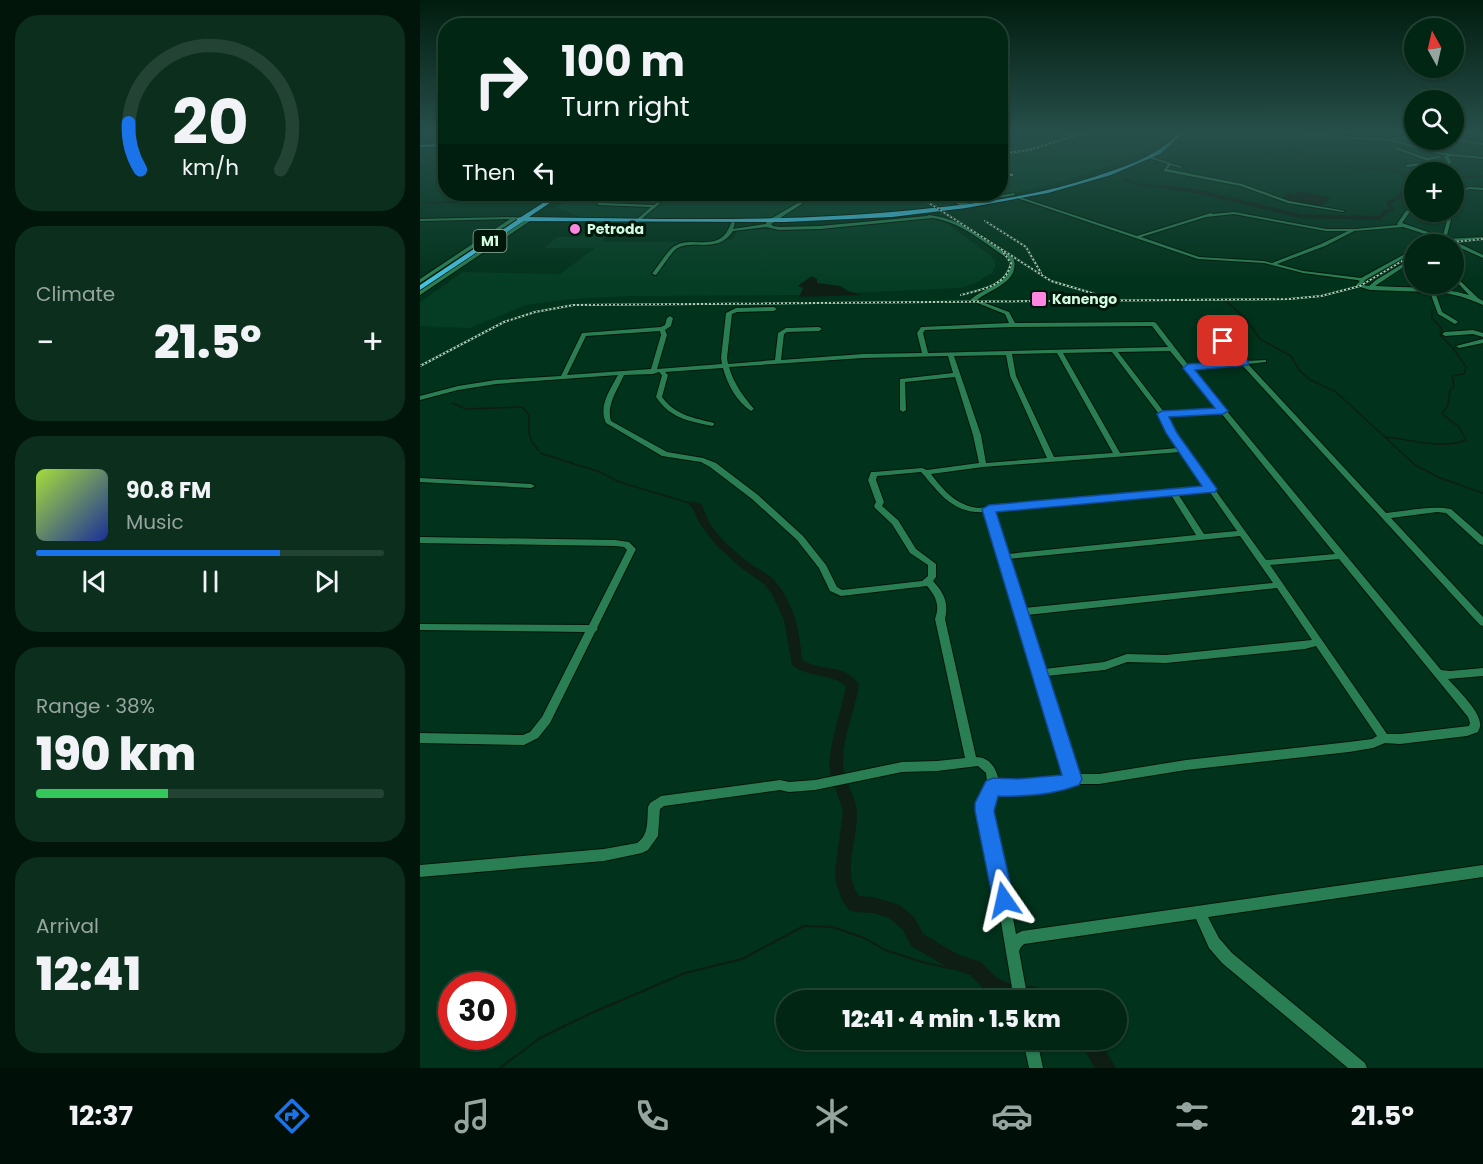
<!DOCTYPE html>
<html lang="en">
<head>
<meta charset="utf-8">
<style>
  :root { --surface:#012614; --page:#0b2e1d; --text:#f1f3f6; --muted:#96a5a0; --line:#234334; --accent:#1a73e8 }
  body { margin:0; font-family:Poppins,sans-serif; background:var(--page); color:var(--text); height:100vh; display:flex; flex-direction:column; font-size:22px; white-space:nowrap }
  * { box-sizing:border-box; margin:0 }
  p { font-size:20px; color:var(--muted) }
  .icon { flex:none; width:33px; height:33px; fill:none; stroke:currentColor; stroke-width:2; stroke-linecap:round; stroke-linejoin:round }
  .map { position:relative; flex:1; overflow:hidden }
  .details { display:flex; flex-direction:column; gap:15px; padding:15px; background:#01150b; width:420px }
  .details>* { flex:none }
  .guide { position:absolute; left:18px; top:18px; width:570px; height:183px; border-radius:24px; box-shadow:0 2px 4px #0004,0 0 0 2px var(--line); background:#012614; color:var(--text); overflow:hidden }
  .needle { width:39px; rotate:352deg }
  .tools { position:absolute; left:984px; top:18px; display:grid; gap:12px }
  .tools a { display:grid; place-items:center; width:60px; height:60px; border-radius:50%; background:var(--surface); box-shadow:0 2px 4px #0004,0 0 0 2px var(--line); font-size:30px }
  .speed { position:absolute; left:18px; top:972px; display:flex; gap:12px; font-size:30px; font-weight:700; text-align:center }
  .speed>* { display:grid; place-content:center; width:78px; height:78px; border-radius:50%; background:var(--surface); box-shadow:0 2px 4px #0004,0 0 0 2px var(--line); line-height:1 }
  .speed .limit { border:9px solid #d22; background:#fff; color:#111 }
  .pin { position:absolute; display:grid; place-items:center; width:51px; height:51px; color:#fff; margin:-26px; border-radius:12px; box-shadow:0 3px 9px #0006 }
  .me { position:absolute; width:66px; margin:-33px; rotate:349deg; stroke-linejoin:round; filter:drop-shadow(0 0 4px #0008) }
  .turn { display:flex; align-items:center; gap:21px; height:126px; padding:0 24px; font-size:27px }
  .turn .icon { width:78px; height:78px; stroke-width:2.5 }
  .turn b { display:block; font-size:42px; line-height:51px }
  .then { display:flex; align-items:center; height:57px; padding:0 24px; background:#0003; gap:12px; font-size:22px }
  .big { font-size:45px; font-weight:800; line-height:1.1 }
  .details .widget { flex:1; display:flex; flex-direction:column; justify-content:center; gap:9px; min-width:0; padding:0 21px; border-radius:24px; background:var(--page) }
  .details .dial { align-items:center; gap:0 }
  .dial svg { height:156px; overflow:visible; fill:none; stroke:var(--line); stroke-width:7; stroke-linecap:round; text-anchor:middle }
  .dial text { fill:var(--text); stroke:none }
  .song { display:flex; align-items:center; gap:18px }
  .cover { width:72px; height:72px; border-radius:9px; background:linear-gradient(135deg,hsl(80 70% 55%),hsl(230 70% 35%)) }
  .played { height:6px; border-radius:3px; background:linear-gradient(90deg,var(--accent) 70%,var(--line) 70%) }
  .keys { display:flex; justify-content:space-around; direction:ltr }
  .heat { display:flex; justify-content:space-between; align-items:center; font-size:33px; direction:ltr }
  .charge { height:9px; border-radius:4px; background:linear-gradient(90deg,#34c759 38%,var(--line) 0) }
  .trip { position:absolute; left:356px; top:990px; width:351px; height:60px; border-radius:30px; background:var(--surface); box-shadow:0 2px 4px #0004,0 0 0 2px var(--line); font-weight:800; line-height:60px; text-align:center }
  .tab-bar { display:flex; height:96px; justify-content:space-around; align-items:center; background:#000f08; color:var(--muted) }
  .tab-bar .icon { width:42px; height:42px }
  .tab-bar .on { color:var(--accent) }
  .tab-bar b { font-size:27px; color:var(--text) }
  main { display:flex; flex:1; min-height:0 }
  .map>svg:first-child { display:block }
  .built { fill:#053d24 }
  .water { fill:#0e1e14 }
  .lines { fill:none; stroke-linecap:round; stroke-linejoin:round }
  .stream-far1 { stroke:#0e1e14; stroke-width:1.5 }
  .stream { stroke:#0e1e14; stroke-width:2 }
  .river { fill:#0e1e14; fill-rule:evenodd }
  .minor-casing { stroke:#001709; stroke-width:2 }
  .major-casing { stroke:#001709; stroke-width:2 }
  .highway-casing { stroke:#001709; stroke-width:2 }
  .minor { fill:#297f53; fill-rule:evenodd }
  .major { fill:#39a7a8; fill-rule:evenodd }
  .highway { fill:#44c2e0; fill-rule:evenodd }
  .rail-casing { stroke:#a8d2b9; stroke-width:2 }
  .rail { stroke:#001709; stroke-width:1.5; stroke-dasharray:2; stroke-linecap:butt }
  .route { fill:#1a73e8; stroke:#114b97; stroke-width:1.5 }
  .poi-dot { fill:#fe86e1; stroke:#001709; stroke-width:2 }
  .labels { text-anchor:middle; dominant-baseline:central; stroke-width:6; stroke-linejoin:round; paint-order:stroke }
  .far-poi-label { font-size:14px; font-weight:bold; fill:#d2fae1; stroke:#001709; text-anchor:start }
  .shield { fill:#001709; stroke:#93b6a0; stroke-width:1.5 }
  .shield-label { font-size:14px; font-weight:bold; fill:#d2fae1 }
</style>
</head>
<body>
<main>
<section class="details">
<div class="widget dial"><svg viewBox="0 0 100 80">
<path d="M14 69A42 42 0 1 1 86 69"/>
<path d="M14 69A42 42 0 0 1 8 45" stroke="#1a73e8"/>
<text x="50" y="56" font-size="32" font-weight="700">20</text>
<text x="50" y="72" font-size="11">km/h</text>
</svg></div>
<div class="widget"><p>Climate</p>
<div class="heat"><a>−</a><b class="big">21.5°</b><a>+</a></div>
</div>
<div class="widget">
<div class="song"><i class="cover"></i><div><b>90.8 FM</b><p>Music</p></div></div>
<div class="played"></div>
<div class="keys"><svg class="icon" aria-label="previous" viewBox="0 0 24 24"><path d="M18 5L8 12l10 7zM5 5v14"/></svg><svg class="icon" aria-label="pause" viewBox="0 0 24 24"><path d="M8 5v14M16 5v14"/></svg><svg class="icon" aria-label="next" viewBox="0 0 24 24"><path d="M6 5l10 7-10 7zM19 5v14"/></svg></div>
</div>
<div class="widget"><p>Range · 38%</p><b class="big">190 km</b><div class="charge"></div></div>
<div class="widget"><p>Arrival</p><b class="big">12:41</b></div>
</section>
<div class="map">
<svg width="1063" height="1068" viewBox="0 0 1063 1068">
  <rect width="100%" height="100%" fill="#01321b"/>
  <path class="built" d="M581,132H757L715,157L644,181L588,194L573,199L501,210L436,216L324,220L164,218L136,208L154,194H580Z
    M518,217L570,255L575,261V267L572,273L554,284L541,288L387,295L212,296L153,299L106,305L50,328L0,326V302L43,272L140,274L175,248H124L137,237H159L169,230L187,231L182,242H294L313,239L318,230L364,229Z"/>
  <path class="water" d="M878,191L911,198L900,206L860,199L867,193L874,195Z
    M392,276L397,279V283L420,286L428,291L442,295L379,297L383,288L378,286L379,285Z"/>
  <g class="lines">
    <path class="stream-far1" d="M846,148L871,149L882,154L910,159L929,167L973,170L994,179
      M0,202L17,203L132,194
      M807,302L825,318L840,339L871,356L880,371L889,379L916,392L995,465L1020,478L1063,493
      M32,403L46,409L102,407L109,415V434L112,442
      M965,437C992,439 1020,450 1046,440L1039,427L1022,414L1028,405L1030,390L1034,387L1032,376L1044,374L1046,367L1033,348L1020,335L1022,329L1012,318V310
      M113,443L119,451
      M120,453L180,472L199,482L273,504"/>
    <path class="stream" d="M80,1068L120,1038L167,1015L265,973L322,959L384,926L413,927L444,938L465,950L502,962L533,969L555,968"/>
    <path class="river" d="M1063,175V177L1034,179V177Z
      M704,178L716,183L775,189L880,214L959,216L963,211L969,209L966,202L979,195L980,191L994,187V189L985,193L984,197L971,204L975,210L967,213L960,220L880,218L775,193L715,185L702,180Z
      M273,501L282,505C284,510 286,516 289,522C299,538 314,551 328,562C337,569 348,573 355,581C374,603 380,632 382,660C401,672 426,663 439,685C435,710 423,736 423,762C423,781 437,796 437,815C437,842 422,872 439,896L453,897L480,905L495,918L503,934L537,954L561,962L577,978L600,988C611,983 626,988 630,1000H583L565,990L550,975L527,967L491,946L483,930L469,918L453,913L435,912L429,910L422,900L416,883L415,871L423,811L411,775L409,762L412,743L426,687C411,672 391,679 372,665L364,620L352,594L344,584L320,567L295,544L280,524L273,509L268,504Z
      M659,1040H679L696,1068H675Z"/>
    <g class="minor-casing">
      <path id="minor" d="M830,132H855L972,139L973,138L994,135V137L973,140L1022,153L1063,157V159L1032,156L1028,157L1032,162L1029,164L1034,172H1030L1025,164L1028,162L1024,157L1027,156L970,141Z
        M924,132H933L945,135L943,136Z
        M1034,138L1063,143V145L1033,140Z
        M975,147L1007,158L1020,156L1022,157L1009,160L1011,164L987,167L986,165L1008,162L1006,160L975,149Z
        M729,156L762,167L760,168L751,165L747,169L822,184L869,201L925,211L923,212L868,203L821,186L743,171L748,164L729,158Z
        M1050,187L1063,188V190L1050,189L1034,193V191Z
        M594,193L595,195L540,205L515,194H519L540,203Z
        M188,194H192L183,203L234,205L247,194H251L218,222H216V220L231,207L178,205V203Z
        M393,194H397L351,224L353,226L359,227L400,226L507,216L509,215C541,219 570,239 594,259C599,283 572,288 557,300L589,312L595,323L734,322L736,323L769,366L819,362L801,342V340H805L825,361L846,360V362L828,364L966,513C987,511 1010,505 1031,509L1063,537V545L1060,544L1026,513L1017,512L971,518L1063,617V626L1060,625L822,365L772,369L1021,670L1030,671L1063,668V676L1028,679C1037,689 1059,710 1060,723C1061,726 1059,729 1058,732L1047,736L980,744L965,743L953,748L929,752L766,770L679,784H653L641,788L598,793L577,792L570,811L586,880L596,934L602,931L1063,865V877L788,917L799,938L812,953L945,1063L947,1068H928L802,963L789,948L776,919L604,944L601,947L599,951L608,1000H594L574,880L558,811L566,789L567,782L566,773L558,766L517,771L482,772L395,790L369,792L360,790L244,806L240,809L238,836L228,850L222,853L184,861L0,877V865L184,849L217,843C229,835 227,821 228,807L230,803L241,796L360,780L369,782L395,780L482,762L517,761L545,758L515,619C520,605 516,597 507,586L421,596L410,591L399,568L377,540L332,499L290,467L281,462L242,456L186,423C178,406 190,390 198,375L76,384L38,390L0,400V396L38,386L76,380L141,376L162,333L241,327L245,325L247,318L250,316L253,318L251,326L245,330L247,335L237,369L302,364L301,358L306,313L316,308L354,307L357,309L354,311L317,312L312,314L307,358L308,364L355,360L358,333L366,328L399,327L402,329L399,331L367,332L364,334L361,360L443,354L502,353L497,333L501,327L589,323L585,314L550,300C564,287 594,282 590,260C565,244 542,222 512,218L400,229L359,230L346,227L313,231C297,255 273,238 256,249C251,253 241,269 236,275L232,274C237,267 247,252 253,247C272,233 300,256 311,223L313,222L315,223L313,229L346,224L347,221ZM732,326L748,347L508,353L503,333L505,330L593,327ZM240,331L241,335L231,369L147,375L166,336ZM750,351L798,409L744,412L698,352ZM692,352L739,414L748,433L758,448L700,453L643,353ZM637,353L693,453L634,457L596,376L592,354ZM586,355L590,376L627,458L566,463L561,435L534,356ZM528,356L533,373L480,379V410L483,412L486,410L485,382L535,377L553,435L559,463L507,470L502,468L454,472H451L448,480L456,502L454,506L455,508L472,524L490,553L508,565V576L502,581L422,590L417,587L406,565L383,536L338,495L296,463L283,458L247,452L191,421C186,405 198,389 204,375L233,374L239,372L242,375L236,397C250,418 268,421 292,426L294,425V423C274,418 255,415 242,397L248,375L245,372L303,368C307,384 317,402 331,411L334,409C323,396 314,384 309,367L443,358ZM801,413L915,554L846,560L754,433L746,416ZM761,452L786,487L558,508C536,505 524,491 511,474L563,467ZM501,472C506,477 509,482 514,487C528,504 544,514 566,512L646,776L598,783L579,782C577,769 570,757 556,757L525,619C529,603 524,593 513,581L516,577V564L496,549L478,520L462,506L464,502L456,480L457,476ZM789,491L817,531L784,534L758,494ZM751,495L776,535L587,554L574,511ZM820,536L853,583L604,608L589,559ZM919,559L1048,717L1050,723L1049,726L980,734H967L850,565ZM857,588L892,640L746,655L707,654L684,662L624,669L607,615ZM896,646L957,736L952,739L929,742L766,760L679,774H657L626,676L685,670L707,662L746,663L885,649Z
        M597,196L717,236L791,213L793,214L814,212L906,229H936L978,225L977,224L986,211L994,207V209L989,213L982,223L1022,237L1023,236L1029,212H1033L1026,239L1063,237V239L1021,242L1019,241L1011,244H1006V243L1018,238L983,227L934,231L905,246L857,264L883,271L941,278L994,249V252L945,280L942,285L949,286L956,280L994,257V260L955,286C986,288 1018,286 1049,295L1034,279V275L1058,298L1063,301V305C1045,297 1035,294 1015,292L1022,312L1037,321L1038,322L1035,324L1018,314L1010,292L950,290L937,286L936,285L940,281L937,280L883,273L844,263L778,259L597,198ZM814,214L906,231H928L901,244L852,263L844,261L779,257L721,237L786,217Z
        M95,217L98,218L0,283V279L90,219L0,221V219Z
        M109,218L113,219L0,295V291Z
        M1034,243H1038L1063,255V258L1034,245Z
        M1053,330L1063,333V337L1053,334L1025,336L1022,334L1025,332Z
        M1063,339V343L1039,348L1036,346Z
        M0,478L111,484L115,486L111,488L0,482Z
        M0,537L195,540L209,542L216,549L177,628L178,629L175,632L130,723L118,738L104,745L0,743V733L103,735L110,732L122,717L165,632L0,630V624L169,625L207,550L204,547L195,546L0,543Z
        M603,1040H617L623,1068H609Z"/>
    </g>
    <g class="major-casing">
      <path id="major" d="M26,144V146L0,147V145Z"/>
    </g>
    <g class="highway-casing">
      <path id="highway" d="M760,132H765L740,154L691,175L628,193L546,208L472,217L365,222L104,221L0,290V285L97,220V218L101,217L137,194H143L109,217C241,219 372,223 503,209C562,203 621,195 677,176C707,166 738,156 760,132Z"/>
    </g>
    <use href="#minor" class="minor"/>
    <use href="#major" class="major"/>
    <use href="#highway" class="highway"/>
    <g class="rail-casing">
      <path id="rail" d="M580,154L609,150L667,132
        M580,172L592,175
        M495,194L631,281L675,294
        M565,221L606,247L621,273
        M1015,244L1063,239
        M541,295C561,290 587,286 591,263L583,252
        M0,366L84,322L115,312L154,305L869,299L901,296L940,286L994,254"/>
    </g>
    <use href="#rail" class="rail"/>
  </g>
  <linearGradient id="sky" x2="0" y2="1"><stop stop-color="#011c0f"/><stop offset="0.47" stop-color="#274f4a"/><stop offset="1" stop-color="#274f4a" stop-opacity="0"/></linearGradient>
  <rect width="1063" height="282" fill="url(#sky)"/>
  <path class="route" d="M800,339H807L828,361V365L775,370L808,411L803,414L749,417L757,433L797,489L795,492L576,512L662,779L659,785C633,795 606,797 578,796L574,811L594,900L591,907L584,910L576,907L573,900L555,811V803L566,781L573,778L598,779L642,775L562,509L569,505L782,486L746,433L737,414L742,411L795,408L763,368L768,364L817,361L800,343Z"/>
  <g class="poi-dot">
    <circle cx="155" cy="229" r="6"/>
    <rect x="611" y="291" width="16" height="16" rx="3"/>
  </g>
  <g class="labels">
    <g class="far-poi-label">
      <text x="167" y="229">Petroda</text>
      <text x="632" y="299">Kanengo</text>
    </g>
    <rect class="shield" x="53.5" y="230" width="33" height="22" rx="4.5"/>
    <g class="shield-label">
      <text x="70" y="241">M1</text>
    </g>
  </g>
</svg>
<div class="tools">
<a><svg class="needle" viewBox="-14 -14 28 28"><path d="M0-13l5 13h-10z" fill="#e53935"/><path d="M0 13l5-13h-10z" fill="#96a5a0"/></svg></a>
<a><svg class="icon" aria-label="search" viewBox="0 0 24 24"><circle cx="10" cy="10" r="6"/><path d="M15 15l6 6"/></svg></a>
<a>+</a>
<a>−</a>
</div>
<div class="speed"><div class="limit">30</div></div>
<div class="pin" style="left:803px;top:341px;background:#d93025"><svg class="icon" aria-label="arrive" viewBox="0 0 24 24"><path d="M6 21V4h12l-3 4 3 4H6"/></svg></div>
<svg class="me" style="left:584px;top:900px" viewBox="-20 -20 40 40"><path d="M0-17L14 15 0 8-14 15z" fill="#1a73e8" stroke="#fff" stroke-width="4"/></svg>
<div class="trip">12:41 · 4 min · 1.5 km</div>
<div class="guide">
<div class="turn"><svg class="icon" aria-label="right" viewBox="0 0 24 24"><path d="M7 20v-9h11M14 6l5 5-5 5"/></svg><div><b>100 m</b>Turn right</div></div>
<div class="then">Then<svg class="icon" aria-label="left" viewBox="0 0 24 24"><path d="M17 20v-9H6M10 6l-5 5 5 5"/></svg></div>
</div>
</div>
</main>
<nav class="tab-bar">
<b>12:37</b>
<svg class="icon on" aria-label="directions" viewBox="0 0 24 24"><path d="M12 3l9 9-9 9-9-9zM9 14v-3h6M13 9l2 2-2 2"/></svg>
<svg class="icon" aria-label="music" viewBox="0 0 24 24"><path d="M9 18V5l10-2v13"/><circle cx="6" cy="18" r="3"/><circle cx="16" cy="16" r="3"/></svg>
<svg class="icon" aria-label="phone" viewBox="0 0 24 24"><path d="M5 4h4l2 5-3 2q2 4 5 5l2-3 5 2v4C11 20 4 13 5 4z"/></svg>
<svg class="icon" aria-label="climate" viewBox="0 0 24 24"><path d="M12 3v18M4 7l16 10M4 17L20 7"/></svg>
<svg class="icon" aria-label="car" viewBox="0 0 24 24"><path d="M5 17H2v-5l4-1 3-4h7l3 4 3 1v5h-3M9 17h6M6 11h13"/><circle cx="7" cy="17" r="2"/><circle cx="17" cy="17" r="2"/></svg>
<svg class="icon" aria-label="filters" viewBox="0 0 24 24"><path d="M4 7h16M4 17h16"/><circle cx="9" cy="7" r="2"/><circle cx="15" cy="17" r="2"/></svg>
<b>21.5°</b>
</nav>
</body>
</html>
